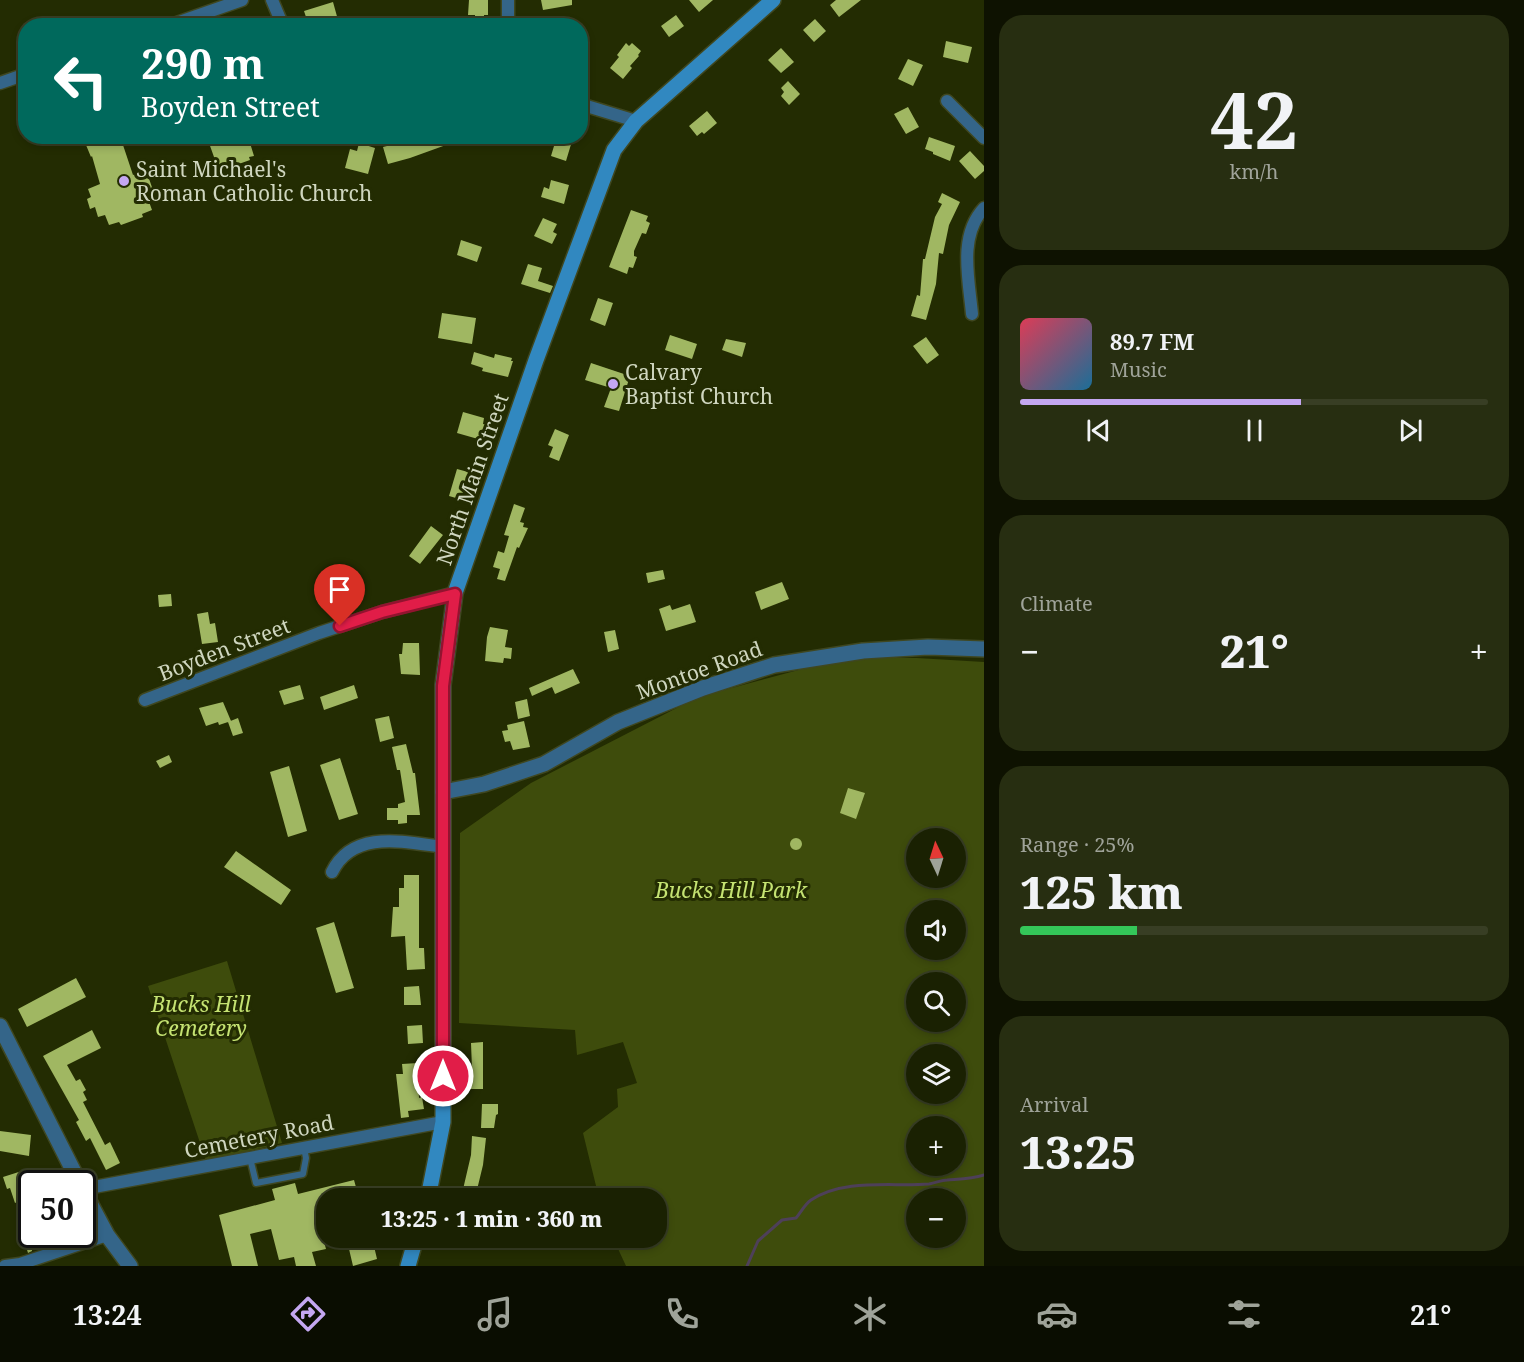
<!DOCTYPE html>
<html lang="en">
<head>
<meta charset="utf-8">
<style>
  :root { --surface:#1a2102; --page:#272e11; --text:#f1f3f6; --muted:#9fa399; --line:#383e24; --accent:#c4a7f1 }
  body { margin:0; font-family:"Noto Serif",serif; background:var(--page); color:var(--text); height:100vh; display:flex; flex-direction:column; font-size:22px; white-space:nowrap }
  * { box-sizing:border-box; margin:0 }
  p { font-size:20px; color:var(--muted) }
  .icon { flex:none; width:33px; height:33px; fill:none; stroke:currentColor; stroke-width:2; stroke-linecap:round; stroke-linejoin:round }
  .map { position:relative; flex:1; overflow:hidden }
  .details { display:flex; flex-direction:column; gap:15px; padding:15px; background:#0e1201; width:540px }
  .details>* { flex:none }
  .hud { position:absolute; left:18px; top:18px; width:570px; height:126px; border-radius:24px; box-shadow:0 3px 9px #0003,0 0 0 2px var(--line); background:#00695c; color:#fff; overflow:hidden }
  .needle { width:39px; rotate:356deg }
  .controls { position:absolute; left:906px; top:828px; display:grid; gap:12px }
  .controls a { display:grid; place-items:center; width:60px; height:60px; border-radius:50%; background:var(--surface); box-shadow:0 3px 9px #0003,0 0 0 2px var(--line); font-size:30px }
  .speed { position:absolute; left:18px; top:1170px; display:flex; gap:12px; font-size:30px; font-weight:700; text-align:center }
  .speed>* { display:grid; place-content:center; width:78px; height:78px; border-radius:50%; background:var(--surface); box-shadow:0 3px 9px #0003,0 0 0 2px var(--line); line-height:1 }
  .speed .limit { border:3px solid #111; border-radius:9px; background:#fff; color:#111 }
  .pin { position:absolute; display:grid; place-items:center; width:51px; height:51px; color:#fff; margin:-62px -26px; border-radius:50% 50% 50% 0; rotate:-45deg; box-shadow:0 0 6px #0007 }
  .pin .icon { rotate:45deg }
  .me { position:absolute; width:66px; margin:-33px; rotate:0deg; stroke-linejoin:round; filter:drop-shadow(0 0 4px #0008) }
  .turn { display:flex; align-items:center; gap:21px; height:126px; padding:0 24px; font-size:27px }
  .turn .icon { width:78px; height:78px; stroke-width:2.5 }
  .turn b { display:block; font-size:42px; line-height:51px }
  .big { font-size:45px; font-weight:800; line-height:1.1 }
  .details .tile { flex:1; display:flex; flex-direction:column; justify-content:center; gap:9px; min-width:0; padding:0 21px; border-radius:24px; background:var(--page) }
  .details .dial { align-items:center; gap:0 }
  .dial b { font-size:78px; line-height:1 }
  .song { display:flex; align-items:center; gap:18px }
  .cover { width:72px; height:72px; border-radius:9px; background:linear-gradient(135deg,hsl(350 70% 55%),hsl(200 70% 35%)) }
  .played { height:6px; border-radius:3px; background:linear-gradient(90deg,var(--accent) 60%,var(--line) 60%) }
  .keys { display:flex; justify-content:space-around; direction:ltr }
  .heat { display:flex; justify-content:space-between; align-items:center; font-size:33px; direction:ltr }
  .charge { height:9px; border-radius:4px; background:linear-gradient(90deg,#34c759 25%,var(--line) 0) }
  .trip { position:absolute; left:316px; top:1188px; width:351px; height:60px; border-radius:24px; background:var(--surface); box-shadow:0 3px 9px #0003,0 0 0 2px var(--line); font-weight:800; line-height:60px; text-align:center }
  .tabs { display:flex; height:96px; justify-content:space-around; align-items:center; background:#0a0d01; color:var(--muted) }
  .tabs .icon { width:42px; height:42px }
  .tabs .selected { color:var(--accent) }
  .tabs b { font-size:27px; color:var(--text) }
  main { display:flex; flex:1; min-height:0 }
  .map>svg:first-child { display:block }
  .green { fill:#3e4c0c; fill-rule:evenodd }
  .lines { fill:none; stroke-linecap:round; stroke-linejoin:round }
  .stream { stroke:#4e4059; stroke-width:3 }
  .building { fill:#a0b762 }
  .service-casing { stroke:#3f4720; stroke-width:9 }
  .minor-casing { stroke:#3f4720; stroke-width:15 }
  .tertiary-casing { stroke:#3f4720; stroke-width:18 }
  .secondary-casing { stroke:#3f4720; stroke-width:18 }
  .service { stroke:#346589; stroke-width:6 }
  .minor { stroke:#346589; stroke-width:12 }
  .tertiary { stroke:#346589; stroke-width:15 }
  .secondary { stroke:#3188c0; stroke-width:15 }
  .route-casing { stroke:#92132f; stroke-width:15 }
  .route { stroke:#e11d48; stroke-width:10 }
  .poi-dot { fill:#c4a7f1; stroke:#232c02; stroke-width:2 }
  .labels { text-anchor:middle; dominant-baseline:central; stroke-width:6; stroke-linejoin:round; paint-order:stroke }
  .poi-label { font-size:21px; fill:#cfd6bf; stroke:#232c02; text-anchor:start }
  .street-label { font-size:21px; fill:#cfd6bf; stroke:#232c02 }
  .park-label { font-size:21px; font-style:italic; fill:#c5e372; stroke:#232c02 }
</style>
</head>
<body>
<main>
<div class="map">
<svg width="984" height="1266" viewBox="0 0 984 1266">
  <rect width="100%" height="100%" fill="#232c02"/>
  <path class="green" d="M847,657L917,658L984,662V1266H626L613,1238H657V1198H599L583,1133L618,1107L617,1089L637,1083L623,1042L577,1055L575,1030L459,1023L460,833L531,783L698,697ZM916,838H956V878H916ZM916,910H956V950H916ZM916,982H956V1022H916ZM916,1054H956V1094H916ZM916,1126H956V1166H916ZM916,1198H956V1238H916Z
    M227,961L282,1143L206,1161L148,986Z"/>
  <g class="lines">
    <path class="stream" d="M747,1266L758,1241L782,1220L796,1218C801,1212 805,1204 811,1200C845,1178 891,1187 929,1184C936,1183 941,1180 947,1180C960,1179 972,1179 984,1175"/>
  </g>
  <path class="building" d="M469,0H488V15H484V19H475V15H468Z
    M541,0H572V5L543,10Z
    M689,0H713L699,12Z
    M836,0H861L839,17L830,5Z
    M333,2L338,20L320,26H309L304,11Z
    M676,15L684,26L669,37L661,26Z
    M815,19L826,31L814,42L803,30Z
    M946,41L972,47L968,63L943,57Z
    M626,43L629,46L632,43L641,51L638,55L639,56L630,66L632,68L623,79L610,68L619,57L617,55Z
    M781,48L794,62L781,73L768,60Z
    M908,59L923,65L913,86L898,79Z
    M788,81L800,94L789,105L781,96L784,92L781,88Z
    M908,107L919,127L906,134L894,114Z
    M707,111L717,123L704,134L702,132L697,136L689,126Z
    M109,136H120L133,175L146,170L155,196L148,199L152,210L142,214L143,217L121,225L119,222L109,225L105,215L98,217L95,207L90,209L87,199L91,197L88,189L100,184L92,156L91,157L86,145Z
    M228,136H242L245,144L250,143L254,156L249,157L250,160L219,171L209,143Z
    M418,136H444L446,145L410,158L388,164L383,147L419,138Z
    M557,136H572L570,141H572L566,161L551,156Z
    M929,137L955,146L950,161L933,154V152L925,149Z
    M359,143L375,148L368,174L345,168L350,149L357,151Z
    M970,151L984,166V171L975,179L959,161Z
    M551,180L569,185L564,204L541,197L544,187L549,189Z
    M942,193L960,202L949,225L943,254L939,253L936,284L926,320L911,316L917,295L920,296L923,259H925L935,217L942,204L938,202Z
    M631,210L648,216L646,221L650,223L646,234L642,233L634,251V256L637,257L633,268L629,267L627,274L609,267Z
    M543,218L557,224L553,232L557,234L552,244L534,236Z
    M461,240L482,247L477,262L457,255Z
    M528,264L542,268L538,281L553,286L550,293L521,284Z
    M598,298L613,303L605,326L590,320Z
    M442,313L476,318L472,344L438,338Z
    M670,335L697,344L692,359L665,350Z
    M926,337L939,355L927,364L913,346Z
    M726,339L746,343L742,357L722,350Z
    M474,352L494,358L495,354L512,358L511,361H513L508,377L482,371L483,368L471,364Z
    M591,363L630,376L619,411L604,407L611,388L585,380Z
    M463,412L484,418L483,424L488,425L484,438L479,436L478,439L457,433Z
    M555,429L569,435L559,461L549,457L553,447L548,445Z
    M457,469L468,472L465,483L467,484L463,500L449,496Z
    M514,504L525,508L520,522L524,523L523,527L528,528L519,548L517,547L505,581L497,579L500,569L493,567L498,551L504,553L509,536L504,535Z
    M431,526L443,535L420,564L409,556Z
    M663,570L665,579L648,583L646,573Z
    M782,582L789,599L761,610L755,592Z
    M171,594L172,606L159,607L158,595Z
    M690,604L696,622L666,631L659,609L670,605L672,610Z
    M208,612L210,624L215,623L218,642L202,644L197,614Z
    M490,627L508,630L505,647L512,648L511,659L504,658L503,663L485,661L487,637Z
    M615,630L619,649L608,652L604,632Z
    M403,643H419L420,675L401,674L399,654H402Z
    M573,669L580,683L555,694L552,687L532,696L529,688Z
    M300,685L304,699L284,705L279,691Z
    M354,685L358,698L324,710L320,697Z
    M527,699L530,716L518,719L515,702Z
    M223,702L231,721L219,725L218,722L206,726L199,708Z
    M389,716L394,738L380,742L375,719Z
    M238,718L243,733L233,736L228,722Z
    M524,721L530,747L513,750L510,741L505,742L502,731L508,730L507,725Z
    M406,744L413,773H415L420,815H407V823L398,824V820H387V808H398V804L405,802L400,770H397L392,747Z
    M169,755L172,762L160,768L156,761Z
    M340,758L358,814L339,820L320,765Z
    M289,766L307,831L288,837L270,772Z
    M848,788L865,793L856,819L840,813Z
    M790 844a6 6 0 1 1 12 0a6 6 0 1 1-12 0Z
    M236,851L291,890L281,905L224,867Z
    M404,875H419V948H424L425,969L407,970L405,936L391,937L393,907H399V888H404Z
    M334,922L354,988L336,993L316,928Z
    M76,978L86,997L27,1027L18,1009Z
    M419,986L421,1005H404V987Z
    M422,1025L423,1043L408,1044L407,1026Z
    M92,1030L101,1048L67,1065L76,1081L80,1079L86,1090L83,1092L87,1100L83,1102L105,1145L110,1142L120,1163L106,1170L90,1138L86,1141L76,1122L79,1120L43,1056Z
    M483,1042V1089H469V1069H472L471,1043Z
    M418,1063V1070H422V1079H418L419,1098L422,1097L424,1109L408,1111L409,1117L401,1118L396,1074H403L402,1064Z
    M482,1104H498V1114L496,1115L494,1128H481Z
    M0,1131L31,1135L29,1156L0,1151Z
    M472,1136L486,1138L483,1165L475,1198H461L471,1155Z
    M25,1170L32,1189V1234H49L50,1236L32,1242V1251L28,1253L22,1234L25,1233L17,1202L15,1203L10,1188L7,1189L3,1177Z
    M354,1180L359,1198H327V1214L317,1216L326,1249L312,1252L316,1266H296L294,1257L279,1260L271,1229L250,1234L258,1266H232L219,1215L275,1200L272,1189L295,1183L298,1194Z
    M343,1238H370L371,1243L373,1242L377,1259L353,1266L349,1249L346,1250Z
    M465,1238H476L473,1247L463,1245Z"/>
  <g class="lines">
    <g class="service-casing">
      <path id="service" d="M250,1158L256,1183L303,1174L306,1158L304,1148"/>
    </g>
    <g class="minor-casing">
      <path id="minor" d="M272,0L283,26
        M168,26L242,0
        M508,26V0
        M0,83L26,74
        M947,101L984,138
        M580,104L636,121
        M972,314C969,280 958,236 984,208
        M145,700L319,633L382,612L455,593
        M332,872C353,829 404,842 443,847
        M83,1189L443,1122
        M5,1266L20,1264L107,1235"/>
    </g>
    <g class="tertiary-casing">
      <path id="tertiary" d="M443,792L484,784L544,764L618,722L703,688L774,665L863,651L928,647L984,649
        M0,1026L80,1184
        M82,1188L107,1235L130,1266"/>
    </g>
    <g class="secondary-casing">
      <path id="secondary" d="M428,1198L443,1122V685L455,593L536,360L614,150L636,121L773,0
        M408,1266L416,1238"/>
    </g>
    <use href="#service" class="service"/>
    <use href="#minor" class="minor"/>
    <use href="#tertiary" class="tertiary"/>
    <use href="#secondary" class="secondary"/>
  </g>
  <g class="lines">
    <g class="route-casing">
      <path id="route" d="M340,626L382,612L455,594L443,686V1076"/>
    </g>
    <use href="#route" class="route"/>
  </g>
  <g class="poi-dot">
    <circle cx="124" cy="181" r="6"/>
    <circle cx="613" cy="384" r="6"/>
  </g>
  <g class="labels">
    <g class="poi-label">
      <text x="136" y="169">Saint Michael's<tspan x="136" dy="24">Roman Catholic Church</tspan></text>
      <text x="625" y="372">Calvary<tspan x="625" dy="24">Baptist Church</tspan></text>
    </g>
    <g class="street-label">
      <text transform="translate(472 479) rotate(-71)">North Main Street</text>
      <text transform="translate(224 649) rotate(-21)">Boyden Street</text>
      <text transform="translate(699 670) rotate(-20)">Montoe Road</text>
      <text transform="translate(259 1136) rotate(-11)">Cemetery Road</text>
    </g>
    <g class="park-label">
      <text x="731" y="890">Bucks Hill Park</text>
      <text x="201" y="1004">Bucks Hill<tspan x="201" dy="24">Cemetery</tspan></text>
    </g>
  </g>
</svg>
<div class="controls">
<a><svg class="needle" viewBox="-14 -14 28 28"><path d="M0-13l5 13h-10z" fill="#e53935"/><path d="M0 13l5-13h-10z" fill="#9fa399"/></svg></a>
<a><svg class="icon" aria-label="sound" viewBox="0 0 24 24"><path d="M4 9h4l5-4v14l-5-4H4zM17 9q2 3 0 6"/></svg></a>
<a><svg class="icon" aria-label="search" viewBox="0 0 24 24"><circle cx="10" cy="10" r="6"/><path d="M15 15l6 6"/></svg></a>
<a><svg class="icon" aria-label="layers" viewBox="0 0 24 24"><path d="M12 4l9 5-9 5-9-5zM3 14l9 5 9-5"/></svg></a>
<a>+</a>
<a>−</a>
</div>
<div class="speed"><div class="limit">50</div></div>
<div class="pin" style="left:340px;top:626px;background:#d93025"><svg class="icon" aria-label="arrive" viewBox="0 0 24 24"><path d="M6 21V4h12l-3 4 3 4H6"/></svg></div>
<svg class="me" style="left:443px;top:1076px" viewBox="-20 -20 40 40"><circle r="17" fill="#e11d48" stroke="#fff" stroke-width="3"/><path d="M0-11L8 9 0 5-8 9z" fill="#fff"/></svg>
<div class="trip">13:25 · 1 min · 360 m</div>
<div class="hud">
<div class="turn"><svg class="icon" aria-label="left" viewBox="0 0 24 24"><path d="M17 20v-9H6M10 6l-5 5 5 5"/></svg><div><b>290 m</b>Boyden Street</div></div>
</div>
</div>
<section class="details">
<div class="tile dial"><b>42</b><p>km/h</p></div>
<div class="tile">
<div class="song"><i class="cover"></i><div><b>89.7 FM</b><p>Music</p></div></div>
<div class="played"></div>
<div class="keys"><svg class="icon" aria-label="previous" viewBox="0 0 24 24"><path d="M18 5L8 12l10 7zM5 5v14"/></svg><svg class="icon" aria-label="pause" viewBox="0 0 24 24"><path d="M8 5v14M16 5v14"/></svg><svg class="icon" aria-label="next" viewBox="0 0 24 24"><path d="M6 5l10 7-10 7zM19 5v14"/></svg></div>
</div>
<div class="tile"><p>Climate</p>
<div class="heat"><a>−</a><b class="big">21°</b><a>+</a></div>
</div>
<div class="tile"><p>Range · 25%</p><b class="big">125 km</b><div class="charge"></div></div>
<div class="tile"><p>Arrival</p><b class="big">13:25</b></div>
</section>
</main>
<nav class="tabs">
<b>13:24</b>
<svg class="icon selected" aria-label="directions" viewBox="0 0 24 24"><path d="M12 3l9 9-9 9-9-9zM9 14v-3h6M13 9l2 2-2 2"/></svg>
<svg class="icon" aria-label="music" viewBox="0 0 24 24"><path d="M9 18V5l10-2v13"/><circle cx="6" cy="18" r="3"/><circle cx="16" cy="16" r="3"/></svg>
<svg class="icon" aria-label="phone" viewBox="0 0 24 24"><path d="M5 4h4l2 5-3 2q2 4 5 5l2-3 5 2v4C11 20 4 13 5 4z"/></svg>
<svg class="icon" aria-label="climate" viewBox="0 0 24 24"><path d="M12 3v18M4 7l16 10M4 17L20 7"/></svg>
<svg class="icon" aria-label="car" viewBox="0 0 24 24"><path d="M5 17H2v-5l4-1 3-4h7l3 4 3 1v5h-3M9 17h6M6 11h13"/><circle cx="7" cy="17" r="2"/><circle cx="17" cy="17" r="2"/></svg>
<svg class="icon" aria-label="filters" viewBox="0 0 24 24"><path d="M4 7h16M4 17h16"/><circle cx="9" cy="7" r="2"/><circle cx="15" cy="17" r="2"/></svg>
<b>21°</b>
</nav>
</body>
</html>
